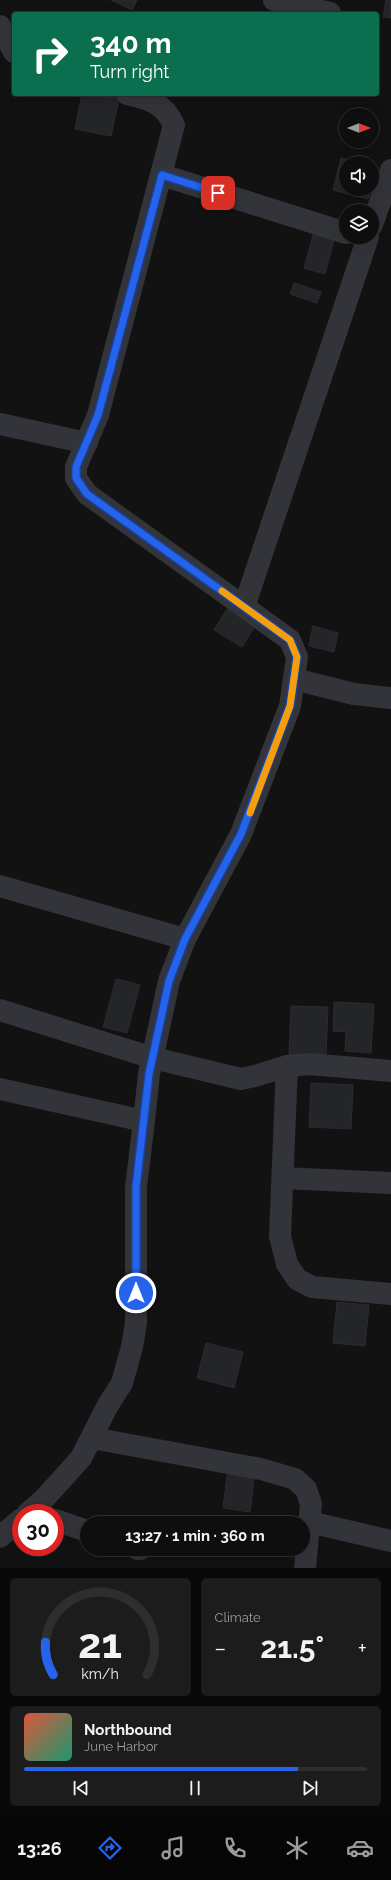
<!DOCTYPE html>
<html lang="en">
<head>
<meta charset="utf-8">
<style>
  :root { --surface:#0e0e0e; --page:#1c1c1c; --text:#f1f3f6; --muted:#9b9c9e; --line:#2e2e2e; --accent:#2563eb }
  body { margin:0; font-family:Raleway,sans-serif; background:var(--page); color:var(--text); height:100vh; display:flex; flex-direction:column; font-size:15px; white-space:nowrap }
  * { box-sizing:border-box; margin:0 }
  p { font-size:13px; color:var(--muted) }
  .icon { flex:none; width:22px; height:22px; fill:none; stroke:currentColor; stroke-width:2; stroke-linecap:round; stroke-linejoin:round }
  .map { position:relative; height:1568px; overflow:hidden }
  .panel { display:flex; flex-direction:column; gap:10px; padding:10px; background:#080808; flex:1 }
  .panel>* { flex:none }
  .hud { position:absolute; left:12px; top:12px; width:367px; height:84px; border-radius:4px; box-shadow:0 4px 16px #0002,0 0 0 1px var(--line); background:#0b6e4f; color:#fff; overflow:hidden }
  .needle { width:26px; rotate:90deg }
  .controls { position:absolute; left:339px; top:108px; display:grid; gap:8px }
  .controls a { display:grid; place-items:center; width:40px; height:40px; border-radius:50%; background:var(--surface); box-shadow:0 4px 16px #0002,0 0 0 1px var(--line); font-size:20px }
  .speed { position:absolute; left:12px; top:1504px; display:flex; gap:8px; font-size:20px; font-weight:700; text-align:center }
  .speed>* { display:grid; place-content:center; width:52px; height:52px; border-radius:50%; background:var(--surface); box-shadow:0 4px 16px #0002,0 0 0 1px var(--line); line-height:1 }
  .speed .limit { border:6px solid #d22; background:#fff; color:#111 }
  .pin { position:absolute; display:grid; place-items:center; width:34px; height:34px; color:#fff; margin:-17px; border-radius:8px; box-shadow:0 2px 6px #0006 }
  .me { position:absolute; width:44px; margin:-22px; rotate:0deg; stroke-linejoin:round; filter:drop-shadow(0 0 3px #0008) }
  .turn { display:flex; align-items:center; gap:14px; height:84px; padding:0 12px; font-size:18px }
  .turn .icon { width:52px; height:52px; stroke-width:2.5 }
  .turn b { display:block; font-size:28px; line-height:34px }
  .big { font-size:30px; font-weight:700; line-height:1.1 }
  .panel .tile { flex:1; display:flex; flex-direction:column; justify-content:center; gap:6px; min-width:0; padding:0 14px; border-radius:6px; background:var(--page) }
  .panel .dial { align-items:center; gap:0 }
  .dial svg { height:104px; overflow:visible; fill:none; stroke:var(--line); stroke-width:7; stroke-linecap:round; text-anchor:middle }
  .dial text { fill:var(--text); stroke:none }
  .song { display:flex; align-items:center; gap:12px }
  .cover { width:48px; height:48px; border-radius:6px; background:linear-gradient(135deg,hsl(10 70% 55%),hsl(160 70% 35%)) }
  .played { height:4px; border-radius:2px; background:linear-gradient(90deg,var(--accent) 80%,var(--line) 80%) }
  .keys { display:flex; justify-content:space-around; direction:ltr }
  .heat { display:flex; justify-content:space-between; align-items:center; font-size:22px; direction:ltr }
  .panel .tiles { flex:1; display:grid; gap:10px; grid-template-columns:1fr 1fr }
  .tile:last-child { grid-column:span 2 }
  .trip { position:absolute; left:80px; top:1516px; width:230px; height:40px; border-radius:20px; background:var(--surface); box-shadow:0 4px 16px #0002,0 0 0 1px var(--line); font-weight:700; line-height:40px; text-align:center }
  .tab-bar { display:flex; height:64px; justify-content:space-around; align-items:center; background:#060606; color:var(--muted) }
  .tab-bar .icon { width:28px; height:28px }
  .tab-bar .active { color:var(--accent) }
  .tab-bar b { font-size:18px; color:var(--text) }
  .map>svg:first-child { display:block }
  .building { fill:#242528; stroke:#2b2c30 }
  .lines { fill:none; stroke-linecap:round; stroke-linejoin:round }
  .minor { stroke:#323439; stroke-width:22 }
  .route-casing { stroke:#184099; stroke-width:10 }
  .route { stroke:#2563eb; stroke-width:7 }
  .slow { stroke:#f59e0b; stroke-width:7 }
</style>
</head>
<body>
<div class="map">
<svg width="391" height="1568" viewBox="0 0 391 1568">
  <rect width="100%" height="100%" fill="#121213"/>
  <path class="building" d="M111,0H137L132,10Z
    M386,0H391V18L383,17Z
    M82,94H94L119,99L111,136L75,129Z
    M341,158L362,163H346V189H371L368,199L333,190Z
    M372,165L376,166L372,184Z
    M315,227L336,233L325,274L304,268Z
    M294,283L321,292L317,303L290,294Z
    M227,609L255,626L242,647L214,630Z
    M313,626L338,633L334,652L309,646Z
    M116,979L140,985L127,1033L103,1027Z
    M334,1002L374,1004L371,1053L345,1051L346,1032L333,1031Z
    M291,1006L328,1007L326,1055L289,1054Z
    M311,1083L353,1085L351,1129L309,1127Z
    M337,1302L369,1305L365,1346L333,1343Z
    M206,1343L243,1352L234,1388L197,1378Z
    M228,1468L255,1471L250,1512L223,1508Z"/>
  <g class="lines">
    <path class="minor" d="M274,0L330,13
      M0,26L14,52
      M162,175L346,233
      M372,225L391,170
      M0,424L87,443
      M244,607L368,237
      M294,679L354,694L391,698
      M0,886L185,939
      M0,1010L153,1058L241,1079L255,1076L287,1066L309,1064L391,1071
      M287,1066L280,1236L287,1264L297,1279L312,1287L391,1294
      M0,1089L144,1121
      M283,1178L391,1183
      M92,1438L261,1469L295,1479L306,1489L311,1504L305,1568
      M28,1513L44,1499L81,1458L108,1405L122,1383L132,1347L136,1323V1187L144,1121L149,1074L169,981L185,939L241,834L290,706L297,657L290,640L87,494L76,478V467L98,415L174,125C164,103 149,99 127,94
      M55,1520L87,1531
      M309,1522L391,1541
      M0,1537L21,1519
      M138,1549H140"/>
  </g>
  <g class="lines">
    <g class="route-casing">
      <path id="route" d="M136,1293V1187L149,1074L169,981L185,939L241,834L290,706L297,657L290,640L87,494L76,478V467L98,415L162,175L218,193"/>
    </g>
    <use href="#route" class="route"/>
    <path class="slow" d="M222,591L290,640L297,657L290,706L250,813"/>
  </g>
</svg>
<div class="controls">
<a><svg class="needle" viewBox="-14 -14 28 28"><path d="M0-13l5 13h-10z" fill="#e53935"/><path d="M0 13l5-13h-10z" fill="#9b9c9e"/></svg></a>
<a><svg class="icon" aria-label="sound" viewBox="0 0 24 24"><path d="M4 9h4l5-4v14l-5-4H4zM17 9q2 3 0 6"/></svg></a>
<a><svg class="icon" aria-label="layers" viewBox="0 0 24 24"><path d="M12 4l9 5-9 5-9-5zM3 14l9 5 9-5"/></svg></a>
</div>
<div class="speed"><div class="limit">30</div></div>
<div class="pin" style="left:218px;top:193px;background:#d93025"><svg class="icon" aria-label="arrive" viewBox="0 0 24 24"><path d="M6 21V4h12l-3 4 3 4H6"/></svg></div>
<svg class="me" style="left:136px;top:1293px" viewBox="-20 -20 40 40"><circle r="17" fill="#2563eb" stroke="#fff" stroke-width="3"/><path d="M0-11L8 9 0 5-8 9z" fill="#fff"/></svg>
<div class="trip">13:27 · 1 min · 360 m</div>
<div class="hud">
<div class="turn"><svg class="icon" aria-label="right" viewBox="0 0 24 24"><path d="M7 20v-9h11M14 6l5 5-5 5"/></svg><div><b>340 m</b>Turn right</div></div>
</div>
</div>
<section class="panel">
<div class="tiles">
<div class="tile dial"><svg viewBox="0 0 100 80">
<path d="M14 69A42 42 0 1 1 86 69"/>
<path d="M14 69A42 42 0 0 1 8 44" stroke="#2563eb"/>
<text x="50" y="56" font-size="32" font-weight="700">21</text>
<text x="50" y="72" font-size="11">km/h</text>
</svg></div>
<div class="tile"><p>Climate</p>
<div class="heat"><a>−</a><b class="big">21.5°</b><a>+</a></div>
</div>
<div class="tile">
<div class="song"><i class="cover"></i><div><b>Northbound</b><p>June Harbor</p></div></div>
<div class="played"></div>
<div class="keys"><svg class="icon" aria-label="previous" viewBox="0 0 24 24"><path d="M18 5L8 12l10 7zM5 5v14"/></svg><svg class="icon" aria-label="pause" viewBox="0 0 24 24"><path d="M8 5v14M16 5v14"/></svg><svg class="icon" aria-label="next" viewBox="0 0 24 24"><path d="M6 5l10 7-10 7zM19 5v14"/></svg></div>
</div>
</div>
</section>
<nav class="tab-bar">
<b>13:26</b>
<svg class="icon active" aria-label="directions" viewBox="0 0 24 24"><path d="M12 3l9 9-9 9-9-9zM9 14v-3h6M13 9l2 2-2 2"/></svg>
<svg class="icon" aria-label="music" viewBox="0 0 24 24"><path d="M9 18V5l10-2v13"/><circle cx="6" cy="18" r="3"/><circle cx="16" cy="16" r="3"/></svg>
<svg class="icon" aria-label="phone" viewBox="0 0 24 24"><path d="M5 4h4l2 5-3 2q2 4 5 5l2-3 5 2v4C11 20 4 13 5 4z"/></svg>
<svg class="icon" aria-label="climate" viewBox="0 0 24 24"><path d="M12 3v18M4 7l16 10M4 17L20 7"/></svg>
<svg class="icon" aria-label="car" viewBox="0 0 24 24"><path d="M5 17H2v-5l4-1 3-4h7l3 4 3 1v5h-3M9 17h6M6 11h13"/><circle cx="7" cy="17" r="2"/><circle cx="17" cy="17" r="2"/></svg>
</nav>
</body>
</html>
